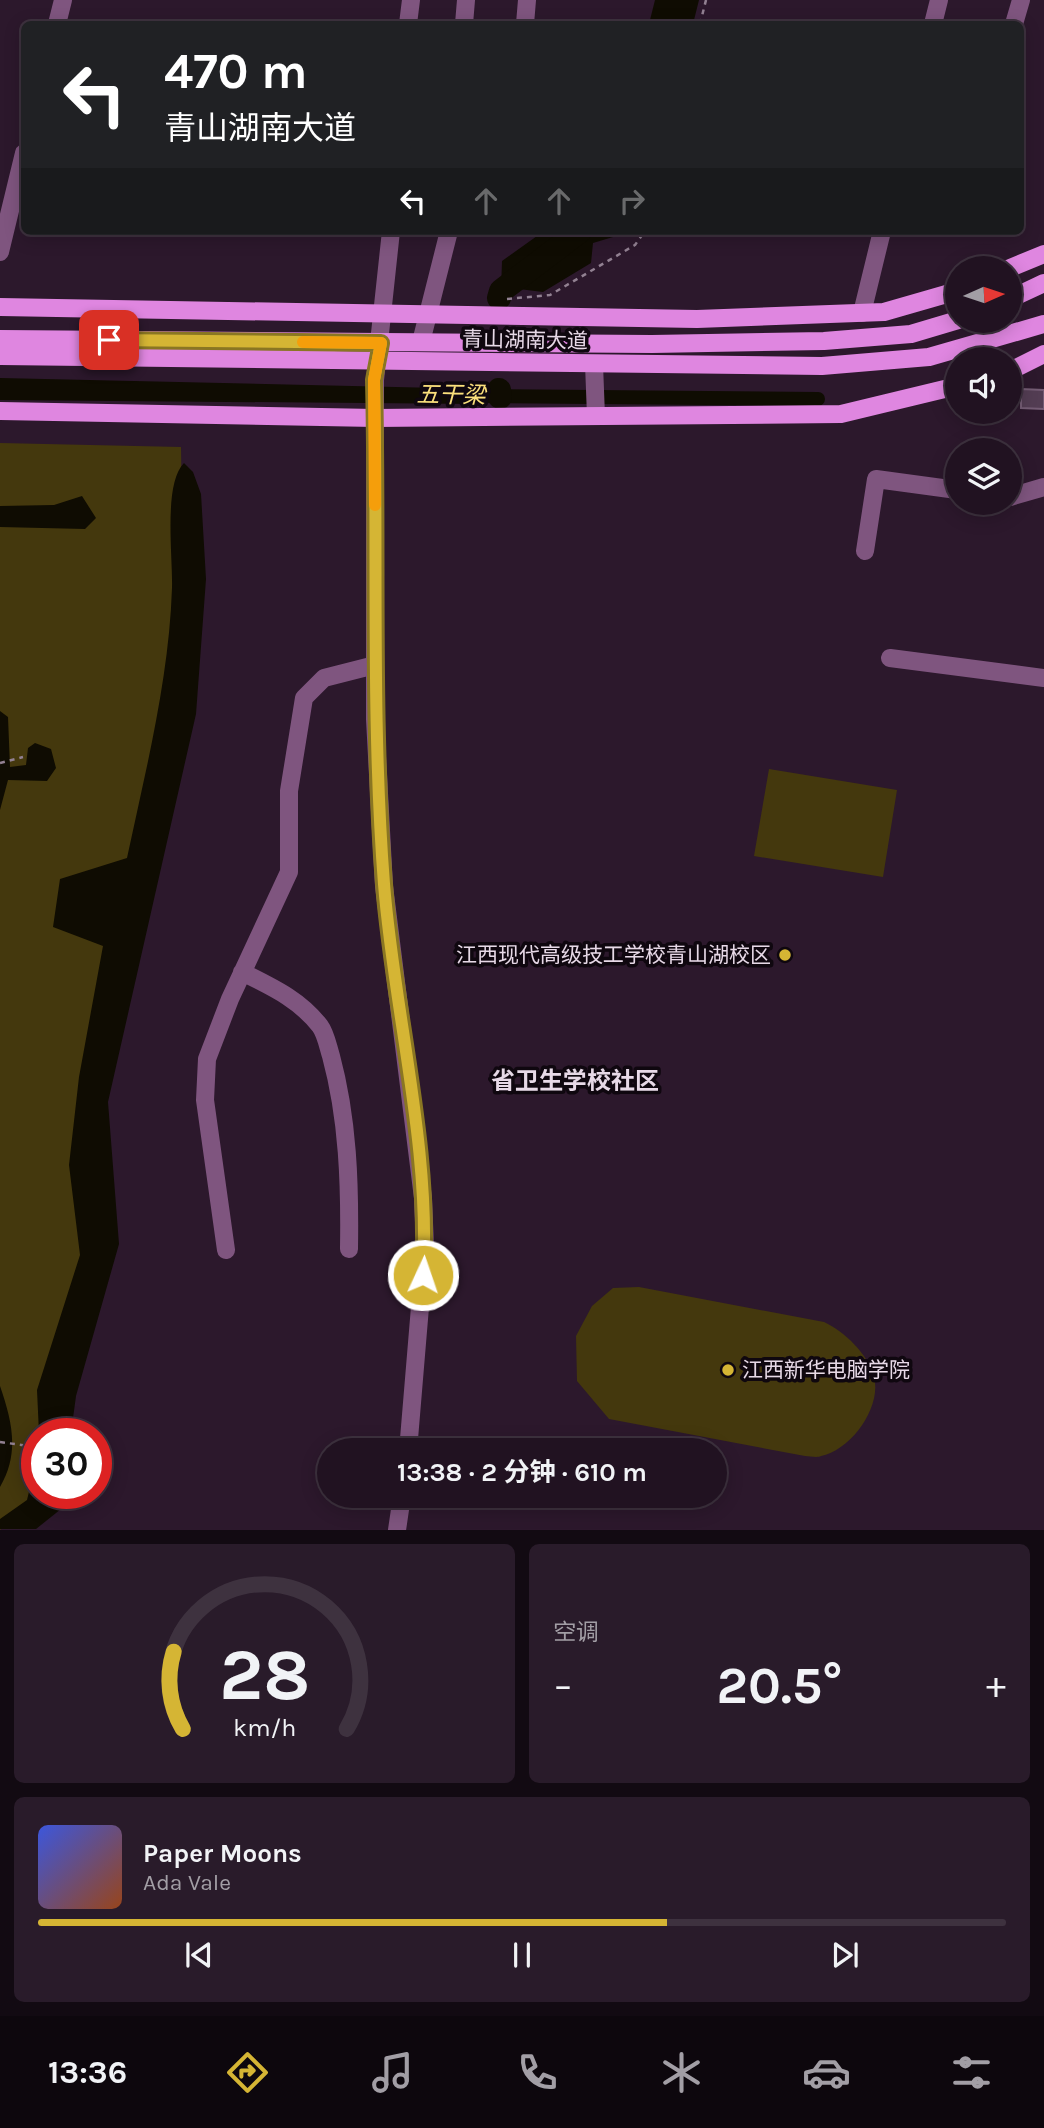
<!DOCTYPE html>
<html lang="zh">
<head>
<meta charset="utf-8">
<style>
  :root { --surface:#211221; --page:#291b2a; --text:#f1f3f6; --muted:#a29ea5; --line:#3e323f; --accent:#d5b534 }
  body { margin:0; font-family:Karla,"Noto Sans SC",sans-serif; background:var(--page); color:var(--text); height:100vh; display:flex; flex-direction:column; font-size:26px; white-space:nowrap }
  * { box-sizing:border-box; margin:0 }
  p { font-size:23px; color:var(--muted) }
  .icon { flex:none; width:38px; height:38px; fill:none; stroke:currentColor; stroke-width:2; stroke-linecap:round; stroke-linejoin:round }
  .map { position:relative; height:1530px; overflow:hidden }
  .panel { display:flex; flex-direction:column; gap:14px; padding:14px; background:#120a12; flex:1 }
  .panel>* { flex:none }
  .guide { position:absolute; left:21px; top:21px; width:1003px; height:214px; border-radius:10px; box-shadow:0 4px 18px #0003,0 0 0 2px var(--line); background:#202124; color:#fff; overflow:hidden }
  .needle { width:46px; rotate:87deg }
  .tools { position:absolute; left:945px; top:256px; display:grid; gap:14px }
  .tools a { display:grid; place-items:center; width:77px; height:77px; border-radius:50%; background:var(--surface); box-shadow:0 4px 18px #0003,0 0 0 2px var(--line); font-size:35px }
  .speed { position:absolute; left:21px; top:1418px; display:flex; gap:14px; font-size:35px; font-weight:700; text-align:center }
  .speed>* { display:grid; place-content:center; width:91px; height:91px; border-radius:50%; background:var(--surface); box-shadow:0 4px 18px #0003,0 0 0 2px var(--line); line-height:1 }
  .speed .limit { border:10px solid #d22; background:#fff; color:#111 }
  .pin { position:absolute; display:grid; place-items:center; width:60px; height:60px; color:#fff; margin:-30px; border-radius:14px; box-shadow:0 4px 10px #0006 }
  .me { position:absolute; width:77px; margin:-38px; rotate:3deg; stroke-linejoin:round; filter:drop-shadow(0 0 5px #0008) }
  .turn { display:flex; align-items:center; gap:24px; height:147px; padding:0 28px; font-size:32px }
  .turn .icon { width:91px; height:91px; stroke-width:2.5 }
  .turn b { display:block; font-size:49px; line-height:60px }
  .lanes { display:flex; align-items:center; height:66px; padding:0 28px; background:#0003; justify-content:center; gap:35px; direction:ltr }
  .lanes .off { opacity:.35 }
  .big { font-size:52px; font-weight:700; line-height:1.1 }
  .panel .card { flex:1; display:flex; flex-direction:column; justify-content:center; gap:10px; min-width:0; padding:0 24px; border-radius:10px; background:var(--page) }
  .panel .dial { align-items:center; gap:0 }
  .dial svg { height:182px; overflow:visible; fill:none; stroke:var(--line); stroke-width:7; stroke-linecap:round; text-anchor:middle }
  .dial text { fill:var(--text); stroke:none }
  .song { display:flex; align-items:center; gap:21px }
  .cover { width:84px; height:84px; border-radius:10px; background:linear-gradient(135deg,hsl(230 70% 55%),hsl(20 70% 35%)) }
  .played { height:7px; border-radius:4px; background:linear-gradient(90deg,var(--accent) 65%,var(--line) 65%) }
  .keys { display:flex; justify-content:space-around; direction:ltr }
  .heat { display:flex; justify-content:space-between; align-items:center; font-size:38px; direction:ltr }
  .panel .tiles { flex:1; display:grid; gap:14px; grid-template-columns:1fr 1fr }
  .card:last-child { grid-column:span 2 }
  .trip { position:absolute; left:317px; top:1438px; width:410px; height:70px; border-radius:35px; background:var(--surface); box-shadow:0 4px 18px #0003,0 0 0 2px var(--line); font-weight:700; line-height:70px; text-align:center }
  .tabs { display:flex; height:112px; justify-content:space-around; align-items:center; background:#0d070d; color:var(--muted) }
  .tabs .icon { width:49px; height:49px }
  .tabs .on { color:var(--accent) }
  .tabs b { font-size:32px; color:var(--text) }
  .map>svg:first-child { display:block }
  .green { fill:#44380d }
  .water { fill:#0f0c02 }
  .lines { fill:none; stroke-linecap:round; stroke-linejoin:round }
  .canal { stroke:#0f0c02; stroke-width:14 }
  .river { stroke:#0f0c02; stroke-width:24 }
  .building { fill:#533d53; stroke:#745c74; stroke-width:2 }
  .path { stroke:#928192; stroke-width:2.5; stroke-dasharray:5 5; stroke-linecap:butt }
  .minor { stroke:#7f557f; stroke-width:18 }
  .major { stroke:#df86e0; stroke-width:18 }
  .route-casing { stroke:#8a7622; stroke-width:18 }
  .route { stroke:#d5b534; stroke-width:12 }
  .slow { stroke:#f59e0b; stroke-width:12 }
  .poi-dot { fill:#d5b534; stroke:#0f070f; stroke-width:2.5 }
  .labels { text-anchor:middle; dominant-baseline:central; stroke-width:7; stroke-linejoin:round; paint-order:stroke }
  .street-label { font-size:21px; fill:#e7d9e7; stroke:#0f070f }
  .poi-label { font-size:21px; fill:#e7d9e7; stroke:#0f070f; text-anchor:end }
  .water-label { font-size:23px; font-style:italic; fill:#fbe07c; stroke:#0f070f }
  .quarter-label { font-size:24px; font-weight:bold; fill:#e7d9e7; stroke:#0f070f }
</style>
</head>
<body>
<div class="map">
<svg width="1044" height="1530" viewBox="0 0 1044 1530">
  <rect width="100%" height="100%" fill="#2c182c"/>
  <path class="green" d="M0,443L181,447L185,696L88,1107L98,1236L60,1433H37V1493L0,1530Z
    M769,769L897,790L883,877L754,856Z
    M639,1287L824,1322C845,1332 868,1354 874,1377C882,1407 851,1450 821,1456C817,1458 810,1456 805,1456L609,1419L577,1381L576,1336L592,1306L613,1288Z"/>
  <path class="water" d="M655,0H699L693,24H649Z
    M544,231H615L613,237L593,243L591,263L543,292L519,289L501,291L502,261Z
    M0,378L482,389L495,396L479,404L0,400Z
    M184,463L193,472L201,494L206,579L196,714L108,1102L119,1244L76,1396L71,1433H39L37,1390L80,1255L69,1165L79,1077L103,946L53,927L60,879L127,858C146,769 169,679 172,588C173,557 163,484 184,463Z
    M82,496L96,518L85,529L0,527V506L54,505Z
    M0,711L8,717L10,767L26,765L28,748L35,743L51,749L56,768L47,781L8,780L0,810Z
    M0,1386C12,1421 20,1453 0,1487Z
    M37,1459V1493H63L61,1509L36,1529H0V1519L27,1500Z"/>
  <g class="lines">
    <path class="canal" d="M477,396L818,399"/>
    <path class="river" d="M499,298L501,291L580,231
      M499,390L500,397"/>
  </g>
  <path class="building" d="M1021,389L1044,390V409L1021,408Z"/>
  <g class="lines">
    <path class="path" d="M700,24L706,0
      M507,299L550,295L635,245L645,231
      M0,763L23,757
      M0,1442L29,1446"/>
    <path class="minor" d="M57,24L63,0
      M408,24L411,0
      M464,24L466,0
      M525,24L527,0
      M933,24L939,0
      M1014,24L1021,0
      M391,231L375,380V719L384,886L423,1198L425,1247L408,1451
      M0,252L24,153
      M862,313L882,231
      M421,342L449,231
      M594,364L596,416
      M1010,497L1044,487
      M865,551L876,479L957,490
      M890,658L1044,678
      M242,972C272,987 299,999 320,1026C326,1034 328,1047 331,1056C348,1119 350,1184 349,1249
      M226,1250L205,1100L207,1059L230,999L289,872V791L304,698L324,678L375,665
      M397,1530L402,1496"/>
    <path class="major" d="M1010,268L1044,254
      M1010,299L1044,283
      M0,307L697,319L884,312L957,291
      M0,339L652,344L824,341L911,334L958,320
      M0,356L822,366L929,357L1044,324
      M1010,371L1044,354
      M0,411L375,418L841,414L957,386"/>
  </g>
  <g class="lines">
    <g class="route-casing">
      <path id="route" d="M109,340L381,343L374,380C378,549 371,716 384,884C394,1012 431,1147 423,1275"/>
    </g>
    <use href="#route" class="route"/>
    <path class="slow" d="M303,342L381,343L374,380L375,505"/>
  </g>
  <g class="poi-dot">
    <circle cx="785" cy="955" r="7"/>
    <circle cx="728" cy="1370" r="7"/>
  </g>
  <g class="labels">
    <g class="street-label">
      <text transform="translate(525 340) rotate(1)">青山湖南大道</text>
    </g>
    <g class="poi-label">
      <text x="771" y="955">江西现代高级技工学校青山湖校区</text>
      <text x="742" y="1370" text-anchor="start">江西新华电脑学院</text>
    </g>
    <g class="water-label">
      <text transform="translate(451 395) rotate(1)">五干梁</text>
    </g>
    <g class="quarter-label">
      <text x="575" y="1081">省卫生学校社区</text>
    </g>
  </g>
</svg>
<div class="tools">
<a><svg class="needle" viewBox="-14 -14 28 28"><path d="M0-13l5 13h-10z" fill="#e53935"/><path d="M0 13l5-13h-10z" fill="#a29ea5"/></svg></a>
<a><svg class="icon" aria-label="sound" viewBox="0 0 24 24"><path d="M4 9h4l5-4v14l-5-4H4zM17 9q2 3 0 6"/></svg></a>
<a><svg class="icon" aria-label="layers" viewBox="0 0 24 24"><path d="M12 4l9 5-9 5-9-5zM3 14l9 5 9-5"/></svg></a>
</div>
<div class="speed"><div class="limit">30</div></div>
<div class="pin" style="left:109px;top:340px;background:#d93025"><svg class="icon" aria-label="arrive" viewBox="0 0 24 24"><path d="M6 21V4h12l-3 4 3 4H6"/></svg></div>
<svg class="me" style="left:423px;top:1275px" viewBox="-20 -20 40 40"><circle r="17" fill="#d5b534" stroke="#fff" stroke-width="3"/><path d="M0-11L8 9 0 5-8 9z" fill="#fff"/></svg>
<div class="trip">13:38 · 2 分钟 · 610 m</div>
<div class="guide">
<div class="turn"><svg class="icon" aria-label="left" viewBox="0 0 24 24"><path d="M17 20v-9H6M10 6l-5 5 5 5"/></svg><div><b>470 m</b>青山湖南大道</div></div>
<div class="lanes"><svg class="icon" aria-label="left" viewBox="0 0 24 24"><path d="M17 20v-9H6M10 6l-5 5 5 5"/></svg><svg class="icon off" aria-label="ahead" viewBox="0 0 24 24"><path d="M12 20V5M6 11l6-6 6 6"/></svg><svg class="icon off" aria-label="ahead" viewBox="0 0 24 24"><path d="M12 20V5M6 11l6-6 6 6"/></svg><svg class="icon off" aria-label="right" viewBox="0 0 24 24"><path d="M7 20v-9h11M14 6l5 5-5 5"/></svg></div>
</div>
</div>
<section class="panel">
<div class="tiles">
<div class="card dial"><svg viewBox="0 0 100 80">
<path d="M14 69A42 42 0 1 1 86 69"/>
<path d="M14 69A42 42 0 0 1 10 35" stroke="#d5b534"/>
<text x="50" y="56" font-size="32" font-weight="700">28</text>
<text x="50" y="72" font-size="11">km/h</text>
</svg></div>
<div class="card"><p>空调</p>
<div class="heat"><a>−</a><b class="big">20.5°</b><a>+</a></div>
</div>
<div class="card">
<div class="song"><i class="cover"></i><div><b>Paper Moons</b><p>Ada Vale</p></div></div>
<div class="played"></div>
<div class="keys"><svg class="icon" aria-label="previous" viewBox="0 0 24 24"><path d="M18 5L8 12l10 7zM5 5v14"/></svg><svg class="icon" aria-label="pause" viewBox="0 0 24 24"><path d="M8 5v14M16 5v14"/></svg><svg class="icon" aria-label="next" viewBox="0 0 24 24"><path d="M6 5l10 7-10 7zM19 5v14"/></svg></div>
</div>
</div>
</section>
<nav class="tabs">
<b>13:36</b>
<svg class="icon on" aria-label="directions" viewBox="0 0 24 24"><path d="M12 3l9 9-9 9-9-9zM9 14v-3h6M13 9l2 2-2 2"/></svg>
<svg class="icon" aria-label="music" viewBox="0 0 24 24"><path d="M9 18V5l10-2v13"/><circle cx="6" cy="18" r="3"/><circle cx="16" cy="16" r="3"/></svg>
<svg class="icon" aria-label="phone" viewBox="0 0 24 24"><path d="M5 4h4l2 5-3 2q2 4 5 5l2-3 5 2v4C11 20 4 13 5 4z"/></svg>
<svg class="icon" aria-label="climate" viewBox="0 0 24 24"><path d="M12 3v18M4 7l16 10M4 17L20 7"/></svg>
<svg class="icon" aria-label="car" viewBox="0 0 24 24"><path d="M5 17H2v-5l4-1 3-4h7l3 4 3 1v5h-3M9 17h6M6 11h13"/><circle cx="7" cy="17" r="2"/><circle cx="17" cy="17" r="2"/></svg>
<svg class="icon" aria-label="filters" viewBox="0 0 24 24"><path d="M4 7h16M4 17h16"/><circle cx="9" cy="7" r="2"/><circle cx="15" cy="17" r="2"/></svg>
</nav>
</body>
</html>
